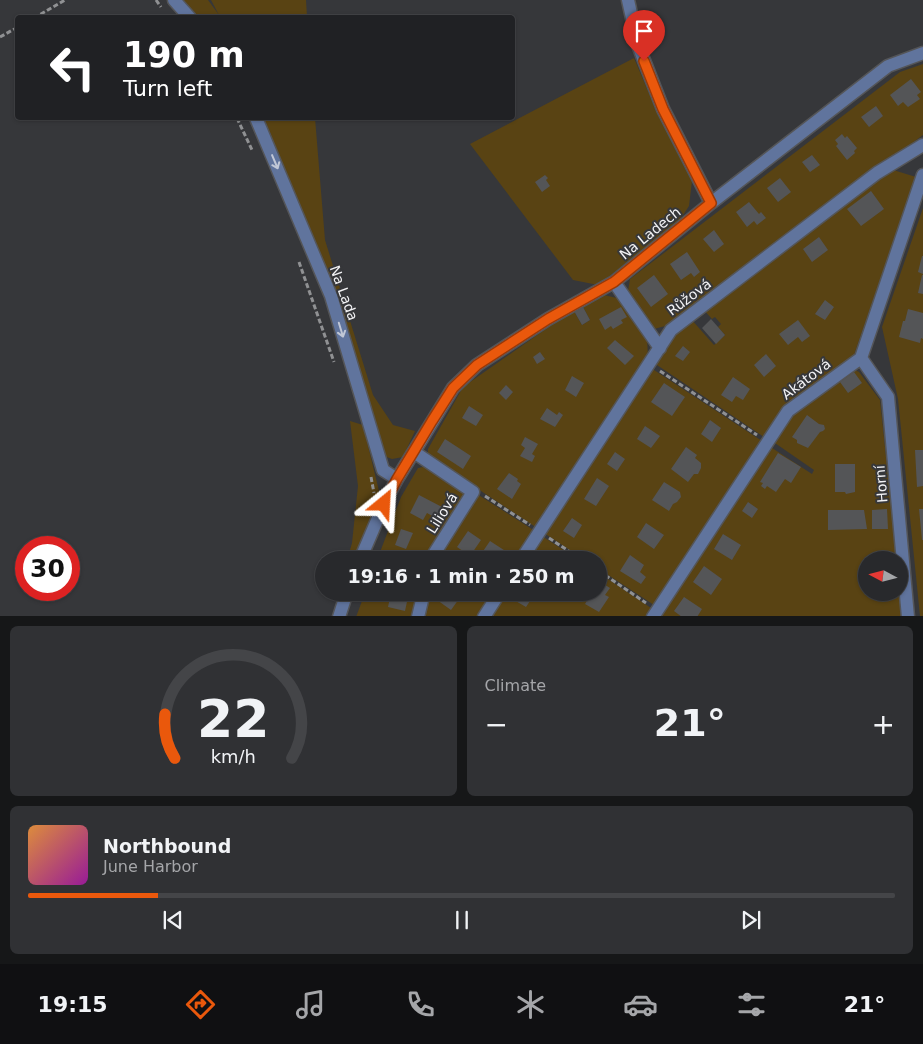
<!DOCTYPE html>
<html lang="en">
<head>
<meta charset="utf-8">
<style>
  :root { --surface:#28292c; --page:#303134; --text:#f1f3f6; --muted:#a5a6a9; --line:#444548; --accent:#ea580c }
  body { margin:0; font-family:"DejaVu Sans",sans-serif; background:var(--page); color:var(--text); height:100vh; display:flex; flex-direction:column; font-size:19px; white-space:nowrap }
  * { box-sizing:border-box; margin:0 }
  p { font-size:16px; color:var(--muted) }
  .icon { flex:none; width:28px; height:28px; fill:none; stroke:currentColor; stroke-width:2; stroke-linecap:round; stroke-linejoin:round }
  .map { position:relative; height:616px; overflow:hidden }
  .drawer { display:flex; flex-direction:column; gap:10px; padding:10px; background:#161718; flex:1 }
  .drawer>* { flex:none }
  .guide { position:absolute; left:15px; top:15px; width:500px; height:105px; border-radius:5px; box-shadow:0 1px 4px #0004,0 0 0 1px var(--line); background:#202124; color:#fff; overflow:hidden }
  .needle { width:32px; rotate:277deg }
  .tools { position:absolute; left:858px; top:551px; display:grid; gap:10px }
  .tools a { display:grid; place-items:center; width:50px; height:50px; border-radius:50%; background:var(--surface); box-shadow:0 1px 4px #0004,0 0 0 1px var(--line); font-size:25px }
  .speed { position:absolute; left:15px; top:536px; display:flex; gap:10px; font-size:25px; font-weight:700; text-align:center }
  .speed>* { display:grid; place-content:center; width:65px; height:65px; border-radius:50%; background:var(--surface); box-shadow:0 1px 4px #0004,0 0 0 1px var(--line); line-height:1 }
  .speed .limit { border:8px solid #d22; background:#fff; color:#111 }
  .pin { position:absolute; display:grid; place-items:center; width:42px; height:42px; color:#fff; margin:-51px -21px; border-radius:50% 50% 50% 0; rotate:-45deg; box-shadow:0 0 5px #0007 }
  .pin .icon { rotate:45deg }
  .me { position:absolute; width:55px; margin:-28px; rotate:27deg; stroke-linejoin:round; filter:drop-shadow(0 0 4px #0008) }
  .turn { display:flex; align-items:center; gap:18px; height:105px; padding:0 25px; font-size:22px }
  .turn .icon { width:65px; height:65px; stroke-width:2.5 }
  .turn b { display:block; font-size:35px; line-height:42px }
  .big { font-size:38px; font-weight:700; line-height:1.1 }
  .drawer .card { flex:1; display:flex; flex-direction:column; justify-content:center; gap:8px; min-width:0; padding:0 18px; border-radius:8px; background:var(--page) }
  .drawer .dial { align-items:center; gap:0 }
  .dial svg { height:130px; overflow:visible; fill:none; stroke:var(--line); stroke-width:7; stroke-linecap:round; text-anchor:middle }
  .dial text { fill:var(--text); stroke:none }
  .song { display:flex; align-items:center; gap:15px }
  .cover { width:60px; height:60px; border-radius:8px; background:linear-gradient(135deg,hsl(30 70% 55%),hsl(300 70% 35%)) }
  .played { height:5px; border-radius:2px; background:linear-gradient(90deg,var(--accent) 15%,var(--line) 15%) }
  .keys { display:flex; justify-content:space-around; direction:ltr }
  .heat { display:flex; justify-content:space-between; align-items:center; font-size:28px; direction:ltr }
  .drawer .tiles { flex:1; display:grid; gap:10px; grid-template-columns:1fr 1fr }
  .card:last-child { grid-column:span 2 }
  .trip { position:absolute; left:315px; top:551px; width:292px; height:50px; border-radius:25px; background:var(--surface); box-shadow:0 1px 4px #0004,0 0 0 1px var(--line); font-weight:700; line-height:50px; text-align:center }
  .tab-bar { display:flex; height:80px; justify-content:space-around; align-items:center; background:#101012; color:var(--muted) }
  .tab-bar .icon { width:35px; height:35px }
  .tab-bar .active { color:var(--accent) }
  .tab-bar b { font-size:22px; color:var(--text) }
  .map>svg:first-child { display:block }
  .green { fill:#594313 }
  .building { fill:#545557 }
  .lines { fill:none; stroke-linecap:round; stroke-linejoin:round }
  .minor-casing { stroke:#545558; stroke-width:15 }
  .path { stroke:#909193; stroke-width:3; stroke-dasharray:5 2.5; stroke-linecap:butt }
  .minor { stroke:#60749d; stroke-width:12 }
  .oneway { stroke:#c0c7d6 }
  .route-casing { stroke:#983908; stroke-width:12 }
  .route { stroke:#ea580c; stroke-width:9 }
  .labels { text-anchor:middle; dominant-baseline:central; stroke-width:4; stroke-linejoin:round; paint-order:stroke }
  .street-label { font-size:14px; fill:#f3f3f5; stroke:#36373a }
</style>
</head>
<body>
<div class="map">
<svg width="923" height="617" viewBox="0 0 923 617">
  <rect width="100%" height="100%" fill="#36373a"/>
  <path class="green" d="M183,0H208L219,15L211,0H306L307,17H199Z
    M634,58L657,112L692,181L689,206L677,224L598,285L573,280L470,144Z
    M923,64V135L669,325L654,329L628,291L630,279L900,72Z
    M264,118H315L325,240L373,395L393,425L415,431L403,457L392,459L384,456L326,269Z
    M890,169L916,177L854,355L788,406L764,437L654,363L675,330L691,319L714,345L725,335L718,327L721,324L715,317L712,319L703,309Z
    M923,208V616H920L898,399L882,327Z
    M604,295L621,299L647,337L648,358L537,528L428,456V449L463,387L553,324L574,311L582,325L590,320L583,307Z
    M651,368L762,441L654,605L599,569V560H585L544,533Z
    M851,368L859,372L880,400L897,560H866V592H899V578L903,616L657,617L769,446L812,474L814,470L772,441L787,419Z
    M350,421L363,425L379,491L375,507L353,560H347L352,543L358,486Z
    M428,466L462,488L465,498L427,560H377L401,497L418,468Z
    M477,494L535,531L516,560H436Z
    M542,536L579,560H526Z
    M599,573L651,608L646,616L489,617L505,593L599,592Z
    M365,593H419L413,616L356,617Z
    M428,593H494L479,616L422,617Z"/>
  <path class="building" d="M911,79L921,92L917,95L920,99L908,107L903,102L898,106L890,95Z
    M876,106L883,116L869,127L861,117Z
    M842,134L845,138L847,136L857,148L854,151L855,153L847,160L836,146L838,144L835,140Z
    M812,155L820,165L810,172L802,162Z
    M545,175L548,178L546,180L550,186L542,192L535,182Z
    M780,178L791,192L778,202L767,188Z
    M871,191L884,209L861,226L847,209Z
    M749,202L759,214L761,212L766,218L757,225L754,221L747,227L736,212Z
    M714,230L724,244L714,252L703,239Z
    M819,237L828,250L812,262L803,249Z
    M687,252L700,272L694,277L691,273L681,280L670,264Z
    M922,256H923V274L918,272Z
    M654,275L668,294L651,307L637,288Z
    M922,275H923V294L918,293Z
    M825,300L834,307L825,320L815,314Z
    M583,307L590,320L582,325L574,311Z
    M621,307L627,317L621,320L623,323L613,329L611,326L605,330L599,319Z
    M908,309L923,313V339L921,338L920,343L899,337L903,321H905Z
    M711,319L725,335L716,344L702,328Z
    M798,320L810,336L802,342L798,337L788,345L779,334Z
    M615,340L634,356L625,365L607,348Z
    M683,346L690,352L683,361L675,356Z
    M540,352L545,359L537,364L533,357Z
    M766,354L776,366L764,377L754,365Z
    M854,372L862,383L848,393L840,382Z
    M572,376L584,383L576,397L565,390Z
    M733,377L750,389L743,400L736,396L732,402L721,395Z
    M664,383L685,397L672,416L651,402Z
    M506,385L513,392L506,400L499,393Z
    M469,406L483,415L476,426L462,418Z
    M547,408L557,415L559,412L563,415L555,427L540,419Z
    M807,415L819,424L824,425L825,429L823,431L820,432L808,448L797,443V440L792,437Z
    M710,420L721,428L712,442L701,434Z
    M645,426L660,436L651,448L637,439Z
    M525,437L538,444L532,454L535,456L532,462L520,456L525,448L521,445Z
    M445,439L471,456L463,469L437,452Z
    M686,447L697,455L695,458L701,463V468L698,474H694L688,482L671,469Z
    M915,450H923V486L917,487Z
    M615,452L625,459L617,471L607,464Z
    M778,453L801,467L791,483L785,479L776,492L767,486L765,489L761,486L763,483L760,482Z
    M835,464H855V492L846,494L845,492H835Z
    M509,473L518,479L517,481L521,484L512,499L497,489Z
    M597,478L609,486L596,506L584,499Z
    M664,482L680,492L681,497L677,502L673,504L669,511L652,500Z
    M419,495L442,507L436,518L427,513L423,520L410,513Z
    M748,502L758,509L752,518L742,511Z
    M887,509L888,529H872V510Z
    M919,509H923V540H922Z
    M828,510H864L867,529L828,530Z
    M572,518L582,525L574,538L563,531Z
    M646,523L664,535L654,549L637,537Z
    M401,529L413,533L406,549L395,545Z
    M468,531L481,540L470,556L457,547Z
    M723,534L741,545L732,560L714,549Z
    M490,541L507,552L502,560H477Z
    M546,550L561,560H540Z
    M630,555L644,565L640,572L646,577L641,584L620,571Z
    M704,566L722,579L711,595L693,582Z
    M599,581L610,588L605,595L609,597L599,612L585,604L592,592H599Z
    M442,592H464L451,610L437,600Z
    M518,592H530L534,595L526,607L514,600Z
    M391,593L408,597L405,611L388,607Z
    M684,597L702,609L697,617H682L674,611Z"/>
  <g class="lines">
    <g class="minor-casing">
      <path id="minor" d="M174,0L190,18
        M628,0L638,45L663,109L711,203
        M256,118L331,296L383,470L397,479
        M614,282L660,348
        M861,358L888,397L908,617
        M414,452L473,492L434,554L432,560
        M360,560L384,504L397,479L453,388L477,365L548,319L614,282L711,203L888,66L923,53
        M521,560L671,330L877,173L923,145
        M339,617L347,592
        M418,617L424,592
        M484,617L500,592
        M653,617L788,411L861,358L923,175"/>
    </g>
    <path class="path" d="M156,0L161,7
      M34,18L65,0
      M0,37L18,27
      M237,118L252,150
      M299,262L334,362
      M660,371L757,435
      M371,477L374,493
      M485,496L530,525
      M549,538L582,560
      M599,571L646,603"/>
    <use href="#minor" class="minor"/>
  </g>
  <defs><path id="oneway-shaft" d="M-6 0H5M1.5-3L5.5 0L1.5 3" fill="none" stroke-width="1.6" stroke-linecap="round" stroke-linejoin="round" transform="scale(1.25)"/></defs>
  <g class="oneway">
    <use href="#oneway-shaft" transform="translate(275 162) rotate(67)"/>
    <use href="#oneway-shaft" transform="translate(341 330) rotate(73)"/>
  </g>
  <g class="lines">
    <g class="route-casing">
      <path id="route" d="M384,504L397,479L432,421L453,388L477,365L548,319L614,282L711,203L663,109L644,61"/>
    </g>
    <use href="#route" class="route"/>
  </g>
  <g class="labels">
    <g class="street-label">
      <text transform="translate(650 233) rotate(-39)">Na Ladech</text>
      <text transform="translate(344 293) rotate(70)">Na Lada</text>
      <text transform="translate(689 297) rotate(-37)">Růžová</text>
      <text transform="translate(806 379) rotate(-37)">Akátová</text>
      <text transform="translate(881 484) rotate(-95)">Horní</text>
      <text transform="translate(442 513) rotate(-58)">Liliová</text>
    </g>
  </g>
</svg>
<div class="tools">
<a><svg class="needle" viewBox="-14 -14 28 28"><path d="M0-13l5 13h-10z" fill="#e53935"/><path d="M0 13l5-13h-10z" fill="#a5a6a9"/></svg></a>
</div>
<div class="speed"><div class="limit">30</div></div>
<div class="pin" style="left:644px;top:61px;background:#d93025"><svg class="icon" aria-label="arrive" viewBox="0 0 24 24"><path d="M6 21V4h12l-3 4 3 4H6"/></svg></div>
<svg class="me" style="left:384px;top:504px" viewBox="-20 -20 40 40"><path d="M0-17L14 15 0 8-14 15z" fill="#ea580c" stroke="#fff" stroke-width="4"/></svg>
<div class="trip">19:16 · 1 min · 250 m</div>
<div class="guide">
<div class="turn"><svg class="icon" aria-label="left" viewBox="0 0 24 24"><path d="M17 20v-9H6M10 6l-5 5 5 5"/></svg><div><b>190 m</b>Turn left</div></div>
</div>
</div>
<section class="drawer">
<div class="tiles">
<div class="card dial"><svg viewBox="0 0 100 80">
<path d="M14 69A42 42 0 1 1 86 69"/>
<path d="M14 69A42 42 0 0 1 8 42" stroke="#ea580c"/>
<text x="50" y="56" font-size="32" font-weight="700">22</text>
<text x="50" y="72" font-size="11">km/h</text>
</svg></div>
<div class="card"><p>Climate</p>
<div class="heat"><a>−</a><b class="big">21°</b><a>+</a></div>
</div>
<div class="card">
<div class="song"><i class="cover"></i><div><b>Northbound</b><p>June Harbor</p></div></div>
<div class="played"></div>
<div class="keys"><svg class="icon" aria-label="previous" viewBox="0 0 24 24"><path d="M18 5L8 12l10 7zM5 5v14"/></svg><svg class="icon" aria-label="pause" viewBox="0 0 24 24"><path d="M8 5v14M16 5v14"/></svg><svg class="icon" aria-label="next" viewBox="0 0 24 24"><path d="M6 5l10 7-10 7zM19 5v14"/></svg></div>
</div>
</div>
</section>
<nav class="tab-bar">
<b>19:15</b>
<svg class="icon active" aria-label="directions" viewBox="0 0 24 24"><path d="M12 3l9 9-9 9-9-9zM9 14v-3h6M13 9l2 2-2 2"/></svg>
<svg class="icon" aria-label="music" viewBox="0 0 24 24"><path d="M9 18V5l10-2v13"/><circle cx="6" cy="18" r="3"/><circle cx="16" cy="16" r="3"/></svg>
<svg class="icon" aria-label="phone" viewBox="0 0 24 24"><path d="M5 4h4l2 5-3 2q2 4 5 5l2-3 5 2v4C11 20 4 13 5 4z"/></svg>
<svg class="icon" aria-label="climate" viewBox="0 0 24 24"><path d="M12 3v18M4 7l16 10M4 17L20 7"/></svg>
<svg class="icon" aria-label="car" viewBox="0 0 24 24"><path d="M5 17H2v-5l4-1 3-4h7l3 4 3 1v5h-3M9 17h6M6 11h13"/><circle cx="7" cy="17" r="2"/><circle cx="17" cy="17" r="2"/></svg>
<svg class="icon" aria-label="filters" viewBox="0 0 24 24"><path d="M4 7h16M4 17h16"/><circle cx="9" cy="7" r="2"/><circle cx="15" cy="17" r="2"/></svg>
<b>21°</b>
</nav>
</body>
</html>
